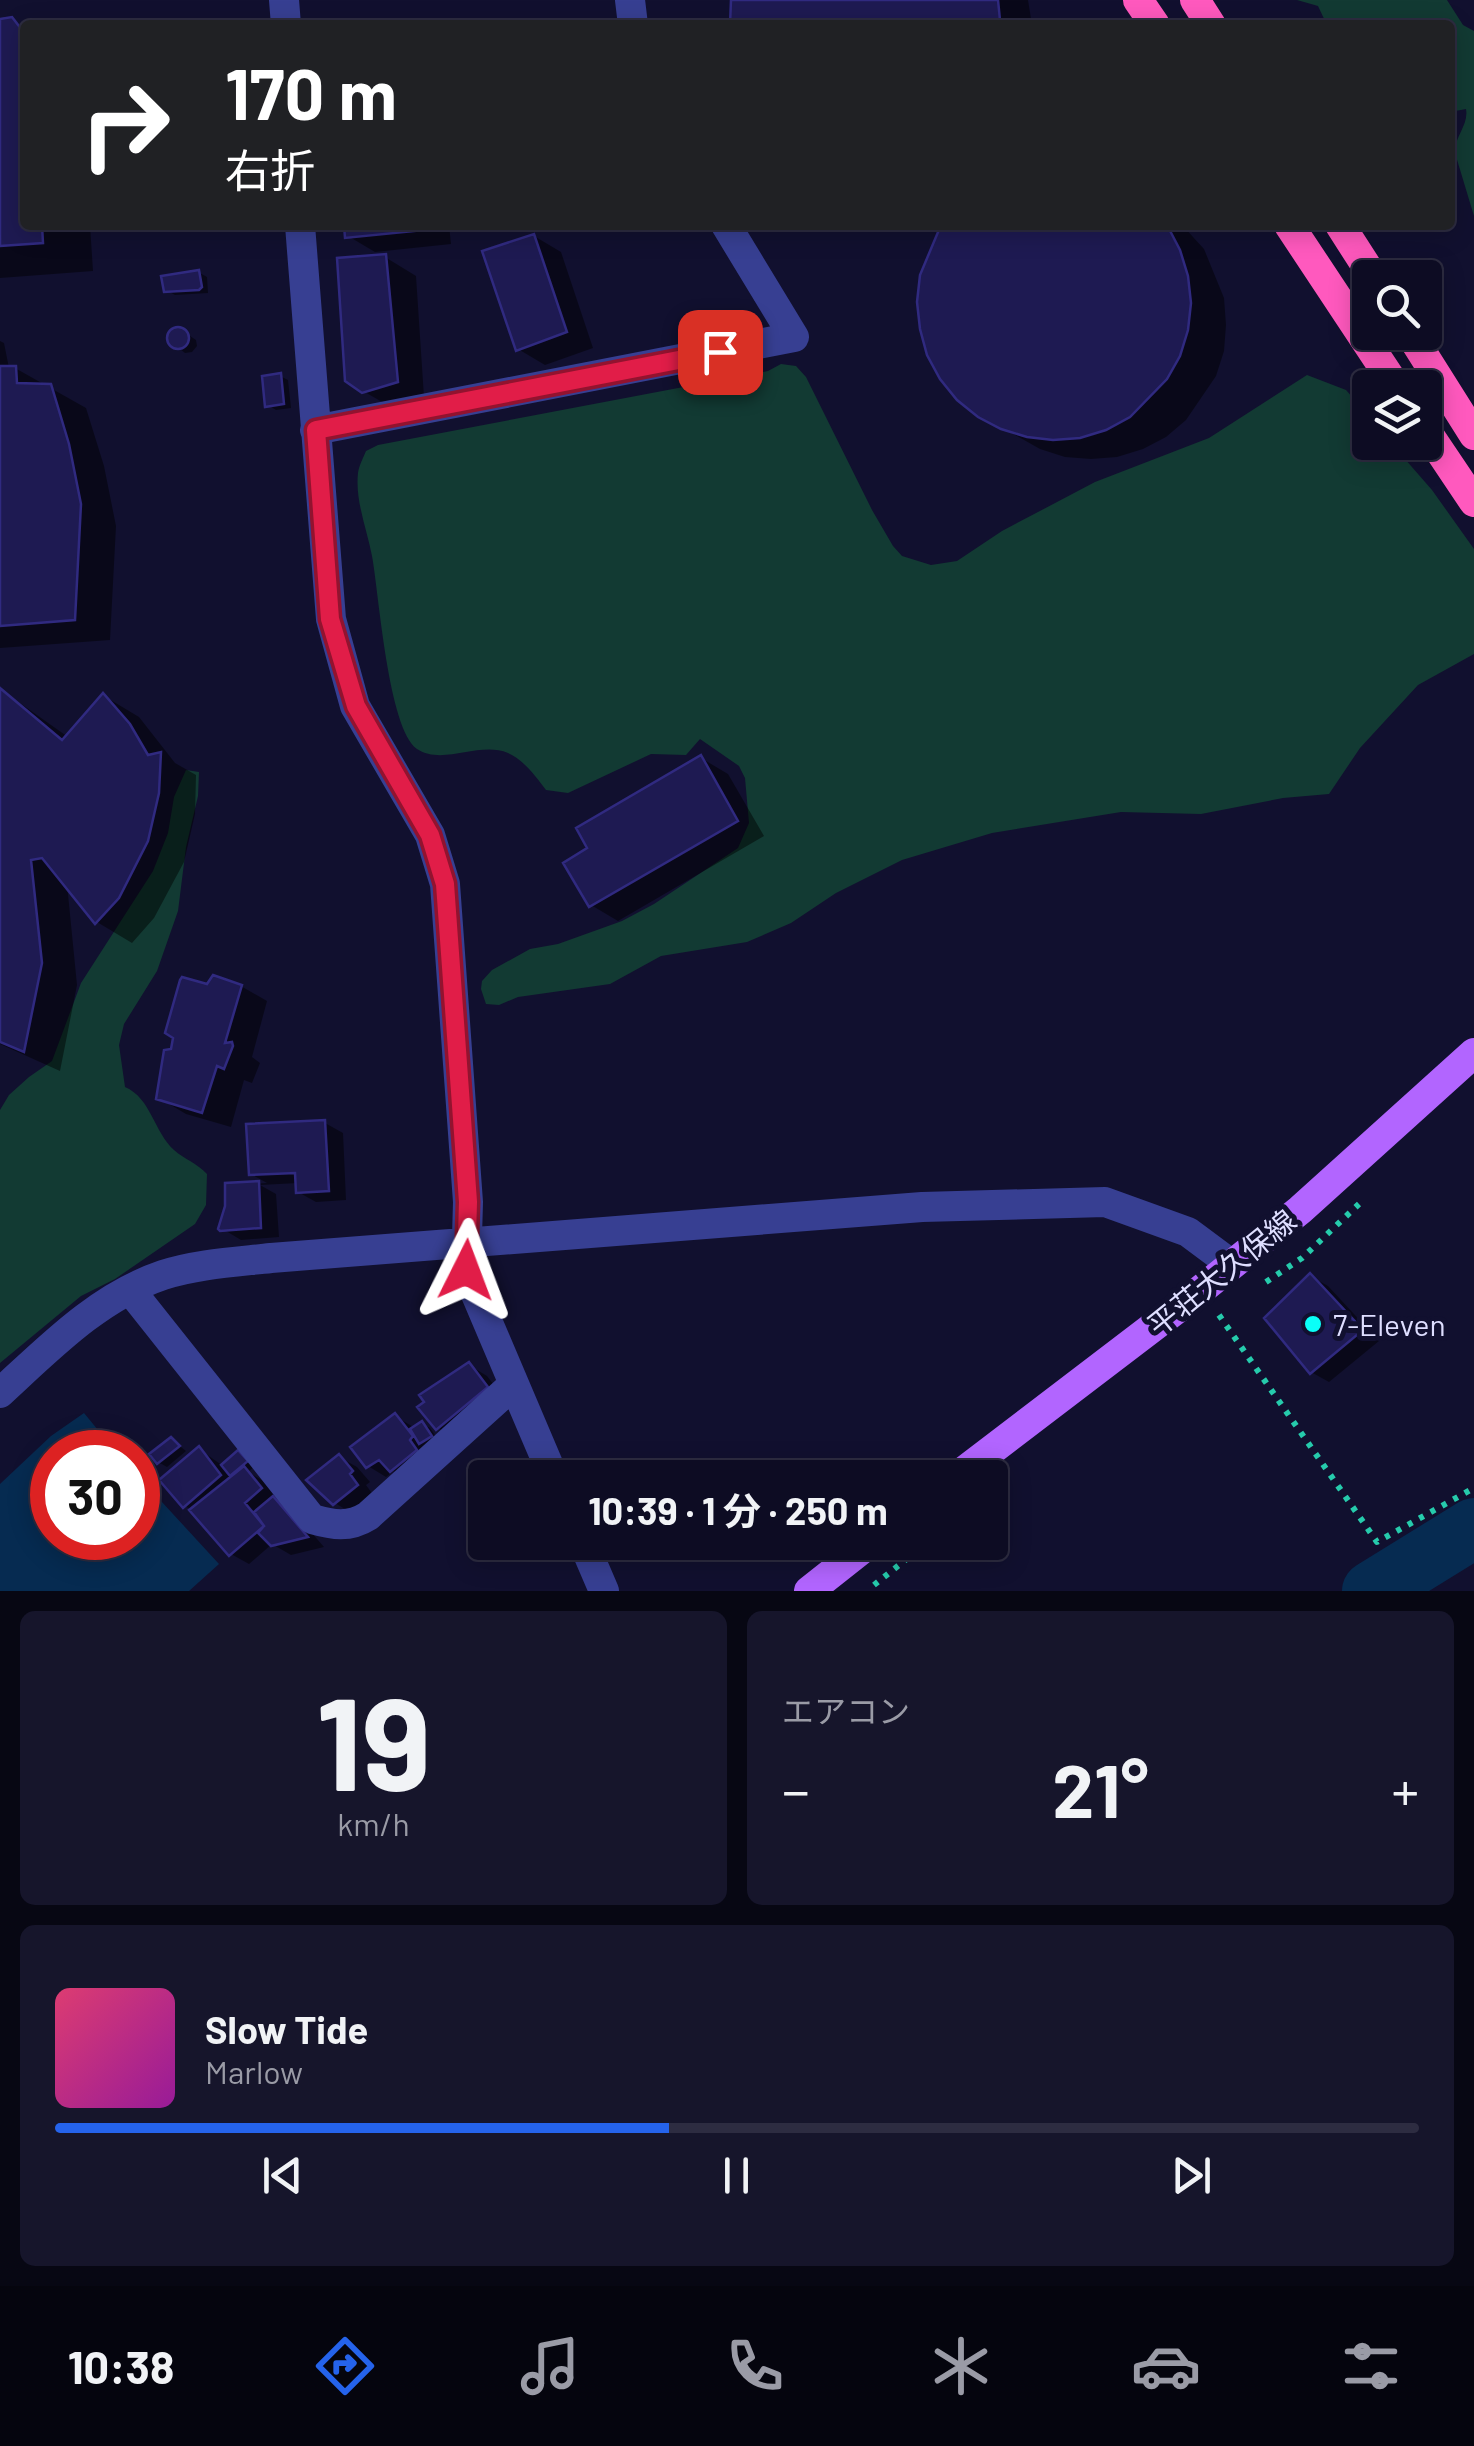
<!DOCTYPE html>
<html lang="ja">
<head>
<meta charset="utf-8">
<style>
  :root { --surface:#0d0c23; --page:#16152b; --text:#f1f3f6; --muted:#9a9ba6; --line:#2d2c41; --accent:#2563eb }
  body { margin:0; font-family:Barlow,"Noto Sans JP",sans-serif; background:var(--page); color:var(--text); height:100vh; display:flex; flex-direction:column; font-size:38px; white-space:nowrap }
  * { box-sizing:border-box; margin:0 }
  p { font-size:32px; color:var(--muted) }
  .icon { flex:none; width:55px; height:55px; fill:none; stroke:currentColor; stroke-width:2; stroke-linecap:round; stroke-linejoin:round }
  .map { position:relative; height:1591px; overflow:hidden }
  .details { display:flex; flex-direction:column; gap:20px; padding:20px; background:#070713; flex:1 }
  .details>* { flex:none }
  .hud { position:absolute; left:20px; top:20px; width:1435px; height:210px; border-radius:10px; box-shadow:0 5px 25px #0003,0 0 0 2px var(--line); background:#202124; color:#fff; overflow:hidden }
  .buttons { position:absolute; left:1352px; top:260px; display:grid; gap:20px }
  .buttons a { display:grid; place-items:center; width:90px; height:90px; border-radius:10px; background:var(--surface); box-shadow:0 5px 25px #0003,0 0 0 2px var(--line); font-size:50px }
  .speed { position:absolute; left:30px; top:1430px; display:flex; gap:20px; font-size:50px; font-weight:700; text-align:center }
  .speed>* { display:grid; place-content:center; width:130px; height:130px; border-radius:50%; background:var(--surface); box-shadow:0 5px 25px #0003,0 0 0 2px var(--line); line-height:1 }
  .speed .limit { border:15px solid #d22; background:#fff; color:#111 }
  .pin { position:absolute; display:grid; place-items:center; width:85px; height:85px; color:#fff; margin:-42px; border-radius:20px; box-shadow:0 5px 15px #0006 }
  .me { position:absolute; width:110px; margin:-55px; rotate:3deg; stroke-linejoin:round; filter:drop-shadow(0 0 8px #0008) }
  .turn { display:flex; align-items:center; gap:35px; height:210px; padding:0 40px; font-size:45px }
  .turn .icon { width:130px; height:130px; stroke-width:2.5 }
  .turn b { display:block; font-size:70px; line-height:85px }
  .big { font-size:75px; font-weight:700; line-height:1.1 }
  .details .widget { flex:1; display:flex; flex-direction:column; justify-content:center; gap:15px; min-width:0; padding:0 35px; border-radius:15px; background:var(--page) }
  .details .dial { align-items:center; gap:0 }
  .dial b { font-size:130px; line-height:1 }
  .song { display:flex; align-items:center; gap:30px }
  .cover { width:120px; height:120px; border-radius:15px; background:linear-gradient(135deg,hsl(340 70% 55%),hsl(300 70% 35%)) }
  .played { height:10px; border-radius:5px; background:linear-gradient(90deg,var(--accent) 45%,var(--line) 45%) }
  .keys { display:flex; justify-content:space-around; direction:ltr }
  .heat { display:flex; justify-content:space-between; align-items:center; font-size:55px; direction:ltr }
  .details .tiles { flex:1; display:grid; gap:20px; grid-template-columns:1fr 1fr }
  .widget:last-child { grid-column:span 2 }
  .trip { position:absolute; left:468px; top:1460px; width:540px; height:100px; border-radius:10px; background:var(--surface); box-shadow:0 5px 25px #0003,0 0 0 2px var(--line); font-weight:700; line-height:100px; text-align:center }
  .tab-bar { display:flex; height:160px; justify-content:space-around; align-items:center; background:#05050e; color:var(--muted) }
  .tab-bar .icon { width:70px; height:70px }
  .tab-bar .active { color:var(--accent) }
  .tab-bar b { font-size:45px; color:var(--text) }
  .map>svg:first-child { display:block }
  .green { fill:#123a33 }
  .water { fill:#062b51 }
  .shadow { fill:#0007 }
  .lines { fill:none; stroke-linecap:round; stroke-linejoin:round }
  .river { stroke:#062b51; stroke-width:60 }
  .building { fill:#1e1a52; stroke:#302a80; stroke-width:2.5 }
  .path { stroke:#26cbac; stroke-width:6; stroke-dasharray:5 8; stroke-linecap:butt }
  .minor { stroke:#373f92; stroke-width:30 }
  .major { stroke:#b265ff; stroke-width:30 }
  .highway { stroke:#ff59be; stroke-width:30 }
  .route-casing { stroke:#92132f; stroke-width:25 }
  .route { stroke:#e11d48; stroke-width:18 }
  .poi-dot { fill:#0afff8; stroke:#11102f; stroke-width:4 }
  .labels { text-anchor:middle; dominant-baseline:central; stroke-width:10; stroke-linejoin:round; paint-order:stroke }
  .street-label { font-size:30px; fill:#dedeff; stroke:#11102f }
  .poi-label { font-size:30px; fill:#dedeff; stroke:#11102f; text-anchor:start }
</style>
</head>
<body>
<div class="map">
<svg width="1474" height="1591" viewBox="0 0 1474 1591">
  <rect width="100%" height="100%" fill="#11102f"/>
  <path class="green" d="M1297,0H1447L1463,25L1474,31V216L1455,153C1454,137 1469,125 1466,109L1450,112V25H1327L1318,6Z
    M781,364L796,366L806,377L872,510L893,546L902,556L931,565L957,561L1002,531L1095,482L1209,438L1307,375L1346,390L1370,417V442L1391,443L1432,490L1474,549V654L1418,685L1360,748L1329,794L1283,798L1201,814L1121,812L992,833L902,860L836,893L791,923L747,942L661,956L610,984L518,997L499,1005L486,1004L481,989L482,981L492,970L530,949L558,944L622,921L654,904L738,848L749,823L745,778L739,766L700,739L686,755L651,754L568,793L546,790C536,777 524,760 508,753C479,741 443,766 417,749C388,728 379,594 372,556C367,529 355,501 358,473C359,466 363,458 366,451L378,445L768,371Z
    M186,770L199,772L198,796L186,847L178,911L157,971L124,1024L119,1045L125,1087C151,1098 154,1132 174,1150C184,1159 197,1163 207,1174L206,1205L195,1224L115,1279L81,1296L0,1363V1110L9,1095L29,1077L52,1061L81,983L153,871L168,833L174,797Z"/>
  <path class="water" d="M84,1413L116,1452H52V1538H138V1476L219,1564L189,1591H0V1484L51,1436Z"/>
  <path class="shadow" d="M735,0H1028L1032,25H734Z
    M11,20L25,28V225H90L93,271L0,278V21Z
    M347,225H449L451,244L375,252L348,236Z
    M944,225H1182L1204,249L1224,298L1226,325L1224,351L1216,376L1186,420L1166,437L1143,449L1117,457L1091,459L1065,457L1040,449L1017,436L979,415L922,276L930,251Z
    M534,236L561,252L593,348L545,365L518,349Z
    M385,257L416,276L424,397L391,407L363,391Z
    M198,272L207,277L208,293L175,295L166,290Z
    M175,330H181L196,340L197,346L192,352L185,353L170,341V335Z
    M0,341L4,343L9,368H15L86,408L104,466L116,526L110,640L0,648Z
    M280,376L288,380L291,408L276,410L268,405Z
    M0,689L68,737L104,696L139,717L175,763L196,775L195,814L184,862L154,918L132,943L97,922L67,884L77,985L60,1071L0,1044Z
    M701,758L728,774L764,836L618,921L591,905V849Z
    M239,985L267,1001L252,1057L260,1063L252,1083L244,1080L231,1127L186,1114L159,1098L173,1051L208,987Z
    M325,1123L343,1133L346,1200L316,1202L298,1192V1183L260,1185L276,1194L279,1237L241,1240L221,1228L227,1206L228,1185L267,1183L251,1174Z
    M1310,1276L1328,1286L1379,1341L1329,1382L1311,1372Z
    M469,1365L487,1376L504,1398L455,1438L438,1428Z
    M395,1416L415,1428L422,1424L430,1428L439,1441L409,1481L394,1471L386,1477L368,1466Z
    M172,1440L186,1451L167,1467L158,1462Z
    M199,1449L223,1466L238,1453L254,1467L248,1472L262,1480L279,1499L276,1501L291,1509L324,1547L291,1555L272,1544L249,1564L231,1554L194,1511L185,1506Z
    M339,1457L357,1467L370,1482L366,1485L374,1496L353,1514L335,1503Z"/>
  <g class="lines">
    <path class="river" d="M1372,1591L1474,1528"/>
  </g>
  <path class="building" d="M731,0H998L1000,20L999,25H730Z
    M12,17L25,34V225H42L43,243L0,246V19Z
    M344,225H424L425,230L345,238Z
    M1167,225L1180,250L1188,276L1191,303L1188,330L1180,356L1167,379L1130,417L1106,430L1080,438L1053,440L1027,437L1001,429L978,417L957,400L940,379L927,355L920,329L917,302L920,275L941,225Z
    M534,234L567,332L516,351L482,251Z
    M386,254L398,382L362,393L345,381L337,258Z
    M199,270L202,287L199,290L164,292L161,276Z
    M167 338a11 11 0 1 1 22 0a11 11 0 1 1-22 0Z
    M0,366H16L17,383L51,384L69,444L81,504L75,620L0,626Z
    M281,373L284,404L265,407L262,376Z
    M0,688L62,740L103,693L130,724L148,755L161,752L159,793L148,841L119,898L95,924L42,858L31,860L42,963L24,1052L0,1042Z
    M701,755L738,821L589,907L563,863L587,848L576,828Z
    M213,975L242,985L225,1043L232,1042L233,1046L224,1069L217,1066L202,1113L156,1099L164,1050L171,1049L173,1038L165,1033L180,980L182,977L207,984Z
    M325,1120L329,1191L296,1193L295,1173L249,1175L246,1124Z
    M259,1181L261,1228L220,1231L218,1229L225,1206V1183Z
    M1310,1273L1363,1330L1310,1374L1264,1318Z
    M469,1362L488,1387L436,1430L417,1407L424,1402L419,1395Z
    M395,1413L413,1436L410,1440L417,1450L390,1472L379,1460L366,1468L350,1447Z
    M422,1421L432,1436L419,1444L410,1429Z
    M171,1437L180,1446L157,1464L149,1454Z
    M199,1446L221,1475L183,1508L159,1480Z
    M238,1450L248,1461L230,1476L221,1465Z
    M339,1454L353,1471L350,1474L358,1485L333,1505L306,1480Z
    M244,1466L262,1488L245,1503L264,1526L229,1556L189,1510Z
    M273,1496L308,1537L271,1546L258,1533L264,1526L254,1512Z"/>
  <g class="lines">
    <path class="path" d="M1266,1282L1302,1258L1359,1204
      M1219,1315L1377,1542L1474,1488
      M874,1585L928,1542"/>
    <path class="minor" d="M284,0L286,25
      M630,0L633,25
      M300,225L331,619L355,706L430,835L445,884L468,1202L466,1271L554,1478
      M315,430L794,337L726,225
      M131,1291L312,1519C333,1525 349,1528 368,1516L513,1385
      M0,1393C49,1348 98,1297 163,1275C197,1264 235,1262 271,1258L922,1207L1105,1202L1188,1232L1231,1264
      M583,1542L604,1591"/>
    <path class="major" d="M955,1478L1187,1301L1300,1210L1474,1053
      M809,1591L871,1542"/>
    <path class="highway" d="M1138,0L1155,25
      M1195,0L1211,25
      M1289,225L1397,388
      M1340,225L1374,278
      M1409,332L1474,435
      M1425,429L1474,502"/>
  </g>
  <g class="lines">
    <g class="route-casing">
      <path id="route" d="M466,1270L468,1202L445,884L430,835L356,706L330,619L316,430L720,352"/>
    </g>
    <use href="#route" class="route"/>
  </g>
  <circle class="poi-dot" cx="1313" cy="1324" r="10"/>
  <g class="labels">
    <g class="street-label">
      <text transform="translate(1221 1272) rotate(-39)">平荘大久保線</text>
    </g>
    <g class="poi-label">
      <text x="1333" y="1324">7-Eleven</text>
    </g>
  </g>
</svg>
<div class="buttons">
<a><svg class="icon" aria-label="search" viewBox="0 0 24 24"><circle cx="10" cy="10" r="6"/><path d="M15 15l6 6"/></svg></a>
<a><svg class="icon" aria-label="layers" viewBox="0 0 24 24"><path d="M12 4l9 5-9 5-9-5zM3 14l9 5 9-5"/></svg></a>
</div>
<div class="speed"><div class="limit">30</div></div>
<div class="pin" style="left:720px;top:352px;background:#d93025"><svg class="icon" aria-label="arrive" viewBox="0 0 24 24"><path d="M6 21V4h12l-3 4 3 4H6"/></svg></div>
<svg class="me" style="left:466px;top:1270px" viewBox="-20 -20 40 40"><path d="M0-17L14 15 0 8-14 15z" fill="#e11d48" stroke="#fff" stroke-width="4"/></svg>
<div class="trip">10:39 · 1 分 · 250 m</div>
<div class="hud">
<div class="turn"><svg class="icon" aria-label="right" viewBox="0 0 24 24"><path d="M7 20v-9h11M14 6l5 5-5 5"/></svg><div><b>170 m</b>右折</div></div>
</div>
</div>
<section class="details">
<div class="tiles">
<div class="widget dial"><b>19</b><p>km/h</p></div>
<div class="widget"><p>エアコン</p>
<div class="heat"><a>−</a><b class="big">21°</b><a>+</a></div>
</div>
<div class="widget">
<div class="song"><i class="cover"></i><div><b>Slow Tide</b><p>Marlow</p></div></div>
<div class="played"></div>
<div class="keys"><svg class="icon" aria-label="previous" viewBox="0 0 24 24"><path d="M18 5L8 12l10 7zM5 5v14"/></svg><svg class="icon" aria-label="pause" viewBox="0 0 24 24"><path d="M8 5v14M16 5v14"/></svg><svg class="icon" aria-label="next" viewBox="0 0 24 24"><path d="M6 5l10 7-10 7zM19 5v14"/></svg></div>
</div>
</div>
</section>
<nav class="tab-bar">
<b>10:38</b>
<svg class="icon active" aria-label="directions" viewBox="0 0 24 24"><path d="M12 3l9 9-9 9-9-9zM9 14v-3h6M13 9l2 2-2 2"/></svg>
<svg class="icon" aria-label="music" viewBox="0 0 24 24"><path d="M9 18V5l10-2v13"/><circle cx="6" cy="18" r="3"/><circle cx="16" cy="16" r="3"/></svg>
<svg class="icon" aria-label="phone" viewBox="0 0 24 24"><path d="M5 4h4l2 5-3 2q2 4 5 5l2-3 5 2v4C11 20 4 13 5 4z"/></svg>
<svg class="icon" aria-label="climate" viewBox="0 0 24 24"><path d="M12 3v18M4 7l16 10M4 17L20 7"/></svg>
<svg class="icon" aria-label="car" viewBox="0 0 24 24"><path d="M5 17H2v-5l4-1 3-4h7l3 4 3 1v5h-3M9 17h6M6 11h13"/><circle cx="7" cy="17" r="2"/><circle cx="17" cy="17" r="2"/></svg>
<svg class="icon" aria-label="filters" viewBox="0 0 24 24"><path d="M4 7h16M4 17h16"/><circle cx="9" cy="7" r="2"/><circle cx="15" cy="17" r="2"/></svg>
</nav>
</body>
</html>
